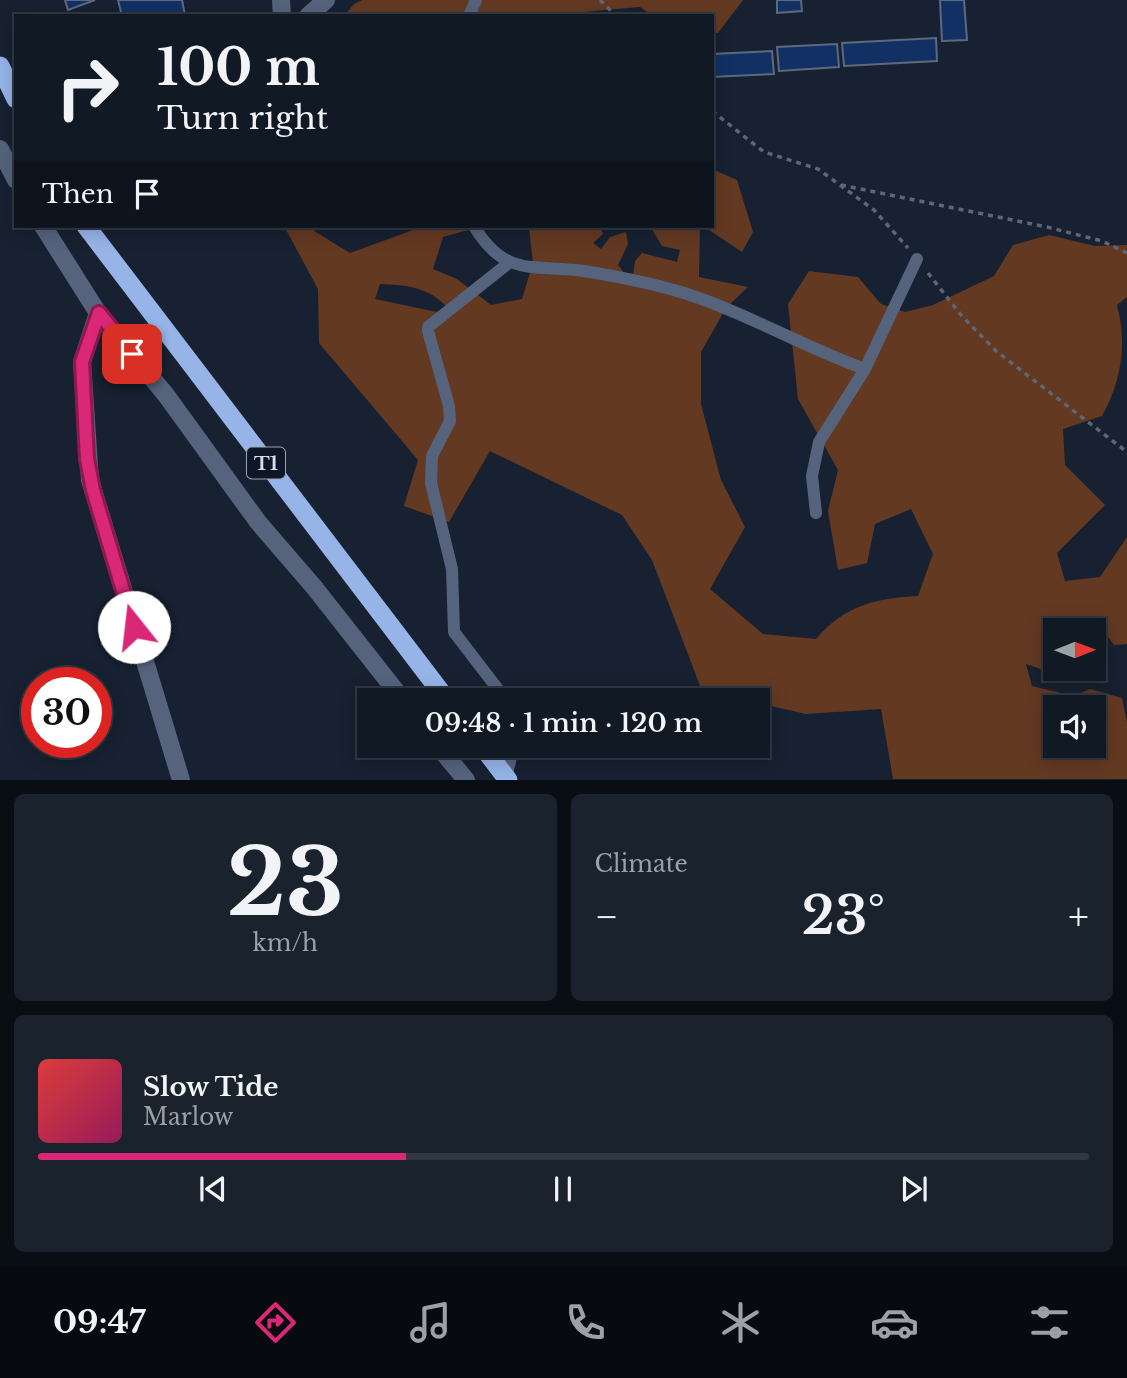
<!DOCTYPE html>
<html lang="en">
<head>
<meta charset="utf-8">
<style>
  :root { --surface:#111925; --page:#1a222d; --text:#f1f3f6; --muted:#9ca0a7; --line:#303842; --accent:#db2777 }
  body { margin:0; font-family:"Libre Baskerville",serif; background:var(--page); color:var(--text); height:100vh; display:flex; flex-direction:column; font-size:26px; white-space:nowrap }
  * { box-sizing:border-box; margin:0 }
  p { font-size:23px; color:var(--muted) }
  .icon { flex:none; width:38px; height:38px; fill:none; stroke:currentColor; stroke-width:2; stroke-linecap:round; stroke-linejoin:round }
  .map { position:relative; height:780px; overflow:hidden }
  .side { display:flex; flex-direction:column; gap:14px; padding:14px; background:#090e14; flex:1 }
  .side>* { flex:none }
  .guide { position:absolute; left:14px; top:14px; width:700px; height:214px; border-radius:0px; box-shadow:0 4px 18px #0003,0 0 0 2px var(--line); background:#111925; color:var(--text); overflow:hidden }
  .needle { width:46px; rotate:89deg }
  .fabs { position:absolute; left:1043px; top:618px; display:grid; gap:14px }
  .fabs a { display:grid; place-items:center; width:63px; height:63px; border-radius:0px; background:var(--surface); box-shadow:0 4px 18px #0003,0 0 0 2px var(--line); font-size:35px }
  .speed { position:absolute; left:21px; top:667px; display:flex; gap:14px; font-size:35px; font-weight:700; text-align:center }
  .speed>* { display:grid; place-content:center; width:91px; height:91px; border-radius:50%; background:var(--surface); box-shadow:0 4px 18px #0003,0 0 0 2px var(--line); line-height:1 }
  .speed .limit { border:10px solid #d22; background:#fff; color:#111 }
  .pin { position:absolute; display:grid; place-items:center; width:60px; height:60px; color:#fff; margin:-30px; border-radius:14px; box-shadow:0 4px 10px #0006 }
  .me { position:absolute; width:77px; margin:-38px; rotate:344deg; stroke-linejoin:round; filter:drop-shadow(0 0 5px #0008) }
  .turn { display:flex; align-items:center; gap:24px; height:147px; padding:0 28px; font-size:32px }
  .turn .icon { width:91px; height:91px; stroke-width:2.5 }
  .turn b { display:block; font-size:49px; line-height:60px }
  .then { display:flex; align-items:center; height:66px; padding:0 28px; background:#0003; gap:14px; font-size:26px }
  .big { font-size:52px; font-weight:600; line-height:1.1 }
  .side .card { flex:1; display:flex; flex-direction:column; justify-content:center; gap:10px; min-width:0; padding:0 24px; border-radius:10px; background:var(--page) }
  .side .dial { align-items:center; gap:0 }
  .dial b { font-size:91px; line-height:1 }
  .song { display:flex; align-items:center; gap:21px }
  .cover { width:84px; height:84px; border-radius:10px; background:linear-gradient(135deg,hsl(0 70% 55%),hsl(330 70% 35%)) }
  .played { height:7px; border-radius:4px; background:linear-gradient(90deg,var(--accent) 35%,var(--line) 35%) }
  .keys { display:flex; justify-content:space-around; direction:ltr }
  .heat { display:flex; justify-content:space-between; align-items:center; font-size:38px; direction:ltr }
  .side .tiles { flex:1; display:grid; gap:14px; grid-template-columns:1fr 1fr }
  .card:last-child { grid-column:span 2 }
  .trip { position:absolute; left:357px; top:688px; width:413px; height:70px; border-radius:0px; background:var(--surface); box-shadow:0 4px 18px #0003,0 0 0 2px var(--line); font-weight:600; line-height:70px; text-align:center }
  .menu { display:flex; height:112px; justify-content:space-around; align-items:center; background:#070a0f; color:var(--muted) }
  .menu .icon { width:49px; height:49px }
  .menu .current { color:var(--accent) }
  .menu b { font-size:32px; color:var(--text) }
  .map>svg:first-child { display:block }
  .green { fill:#633922; fill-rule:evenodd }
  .building { fill:#133065; stroke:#5d697d; stroke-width:2 }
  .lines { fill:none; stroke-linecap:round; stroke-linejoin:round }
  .path { stroke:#5d6674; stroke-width:3.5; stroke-dasharray:5 5; stroke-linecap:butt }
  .service { stroke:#55637d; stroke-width:12 }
  .minor { stroke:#55637d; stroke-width:18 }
  .trunk { stroke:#96b4e8; stroke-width:19 }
  .route-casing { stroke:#8e194d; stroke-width:18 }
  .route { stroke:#db2777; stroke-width:12 }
  .labels { text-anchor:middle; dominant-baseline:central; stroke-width:7; stroke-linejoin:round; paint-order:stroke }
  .shield { fill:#0e1727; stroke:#9ba2b0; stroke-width:2 }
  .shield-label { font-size:19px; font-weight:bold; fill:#d7deea }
</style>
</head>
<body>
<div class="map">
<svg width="1127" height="780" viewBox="0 0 1127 780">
  <rect width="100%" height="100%" fill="#172131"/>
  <path class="green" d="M362,0H743L718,33L712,32V16H653L640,7L583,12L582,16H344L354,4Z
    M712,169L737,180L753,232L742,252L703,226H712Z
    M284,226H316L314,231L350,253L424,226H483L443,237L433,269L457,279L491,305L522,299L533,263L529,228L516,226H600L603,234L593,243L601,249L610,237L626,232L628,244L618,265L624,273L633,276L635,261L642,253L677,262L680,250L662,246L650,226H700L699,277L748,287L726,308L701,352V404L721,480L745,527L710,589L763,634L816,639C844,606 875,598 918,596L933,554L911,509L875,524L867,563L838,570L828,511L838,470L798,399L788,304L809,271L858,277L881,304L905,312L933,305L994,276L1013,245L1049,235L1095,246L1127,245V297L1117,305C1127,344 1122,380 1102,416L1063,429L1065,465L1105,505L1057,553L1065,581L1100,577L1127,537V644L1114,645L1102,629L1094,648V630H1055V668L1078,669L1076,671H1047L1026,664L1032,686L1074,696L1090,689L1122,698L1127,722V779H893L881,709L806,714L758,703V700L702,691L652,560L622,515L490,451L449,522L404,506L418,460L319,343L318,289ZM380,284C407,285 428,287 447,307L437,312L375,299ZM1055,707H1094V746H1055Z"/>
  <path class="building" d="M65,0H95L68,10Z
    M118,0H182L185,15L122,16Z
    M777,0H801L802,11L777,13Z
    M940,0H964L967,40L942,41Z
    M936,38L937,61L844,66L842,43Z
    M837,44L839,67L779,71L777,47Z
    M772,51L774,74L712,77V54Z"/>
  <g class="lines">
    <path class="path" d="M600,0L616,16
      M712,111L764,152L818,169L874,210L908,248
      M841,185L1047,227L1102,241L1127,253
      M928,273L961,315L996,351L1127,452"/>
    <path class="service" d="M469,16L476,0
      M474,226C505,278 533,264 584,271C621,277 663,285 699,298C755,318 809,349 865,369
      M816,513L812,476L819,442L865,369L917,259
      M502,700L497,688L454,632L452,569L431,483L432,456L450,421L449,406L428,331V327L510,262
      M506,777L514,746"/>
    <path class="minor" d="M281,0L282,16
      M308,16L326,0
      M0,149L16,180
      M43,226L98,313L166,395L258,522L314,587L403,700
      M98,313L82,362L90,480L181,780
      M438,746L466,780"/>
    <path class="trunk" d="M0,66L16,99
      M86,226L447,700
      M482,746L508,780"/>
  </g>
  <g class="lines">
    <g class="route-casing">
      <path id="route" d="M132,354L99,313L82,362L87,459L93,490L134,627"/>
    </g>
    <use href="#route" class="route"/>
  </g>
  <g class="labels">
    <rect class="shield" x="247" y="447.5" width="38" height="31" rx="5"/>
    <g class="shield-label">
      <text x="266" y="463">T1</text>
    </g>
  </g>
</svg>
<div class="fabs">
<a><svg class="needle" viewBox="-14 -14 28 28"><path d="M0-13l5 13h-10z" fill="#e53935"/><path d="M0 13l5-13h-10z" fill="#9ca0a7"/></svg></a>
<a><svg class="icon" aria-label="sound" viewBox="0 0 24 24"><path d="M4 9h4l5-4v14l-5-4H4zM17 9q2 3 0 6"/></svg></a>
</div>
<div class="speed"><div class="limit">30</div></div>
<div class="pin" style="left:132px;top:354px;background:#d93025"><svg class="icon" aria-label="arrive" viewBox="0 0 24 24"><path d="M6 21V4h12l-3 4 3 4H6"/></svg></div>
<svg class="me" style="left:134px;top:627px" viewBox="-20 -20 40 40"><circle r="19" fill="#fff"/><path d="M0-13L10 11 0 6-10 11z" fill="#db2777"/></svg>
<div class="trip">09:48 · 1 min · 120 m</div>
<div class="guide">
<div class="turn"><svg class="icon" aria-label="right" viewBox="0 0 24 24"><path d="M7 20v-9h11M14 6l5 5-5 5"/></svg><div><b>100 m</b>Turn right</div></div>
<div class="then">Then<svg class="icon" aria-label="arrive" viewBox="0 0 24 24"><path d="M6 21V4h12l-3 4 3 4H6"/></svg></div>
</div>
</div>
<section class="side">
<div class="tiles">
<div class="card dial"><b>23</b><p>km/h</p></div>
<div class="card"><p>Climate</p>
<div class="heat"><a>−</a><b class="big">23°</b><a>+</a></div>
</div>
<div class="card">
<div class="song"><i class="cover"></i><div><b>Slow Tide</b><p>Marlow</p></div></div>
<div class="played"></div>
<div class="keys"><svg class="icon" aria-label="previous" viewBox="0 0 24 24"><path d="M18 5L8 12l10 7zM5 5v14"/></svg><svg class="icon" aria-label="pause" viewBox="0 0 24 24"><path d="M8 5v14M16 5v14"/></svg><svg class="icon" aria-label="next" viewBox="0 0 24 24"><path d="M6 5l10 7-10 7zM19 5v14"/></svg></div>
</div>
</div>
</section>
<nav class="menu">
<b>09:47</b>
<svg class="icon current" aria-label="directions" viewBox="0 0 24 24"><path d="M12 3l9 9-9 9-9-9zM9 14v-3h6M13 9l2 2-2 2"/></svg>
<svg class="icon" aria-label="music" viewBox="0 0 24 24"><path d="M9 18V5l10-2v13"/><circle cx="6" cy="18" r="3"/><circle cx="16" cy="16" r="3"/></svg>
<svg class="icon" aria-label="phone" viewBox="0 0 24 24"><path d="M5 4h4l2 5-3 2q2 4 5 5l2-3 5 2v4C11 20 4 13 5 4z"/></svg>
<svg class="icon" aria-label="climate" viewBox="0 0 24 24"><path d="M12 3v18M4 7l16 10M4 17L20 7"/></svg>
<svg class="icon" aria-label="car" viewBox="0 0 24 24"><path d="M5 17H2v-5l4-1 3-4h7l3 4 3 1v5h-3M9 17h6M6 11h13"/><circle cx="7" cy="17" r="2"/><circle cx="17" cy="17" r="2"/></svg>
<svg class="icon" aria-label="filters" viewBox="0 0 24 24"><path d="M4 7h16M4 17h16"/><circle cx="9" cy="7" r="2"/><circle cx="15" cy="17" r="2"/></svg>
</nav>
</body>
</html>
